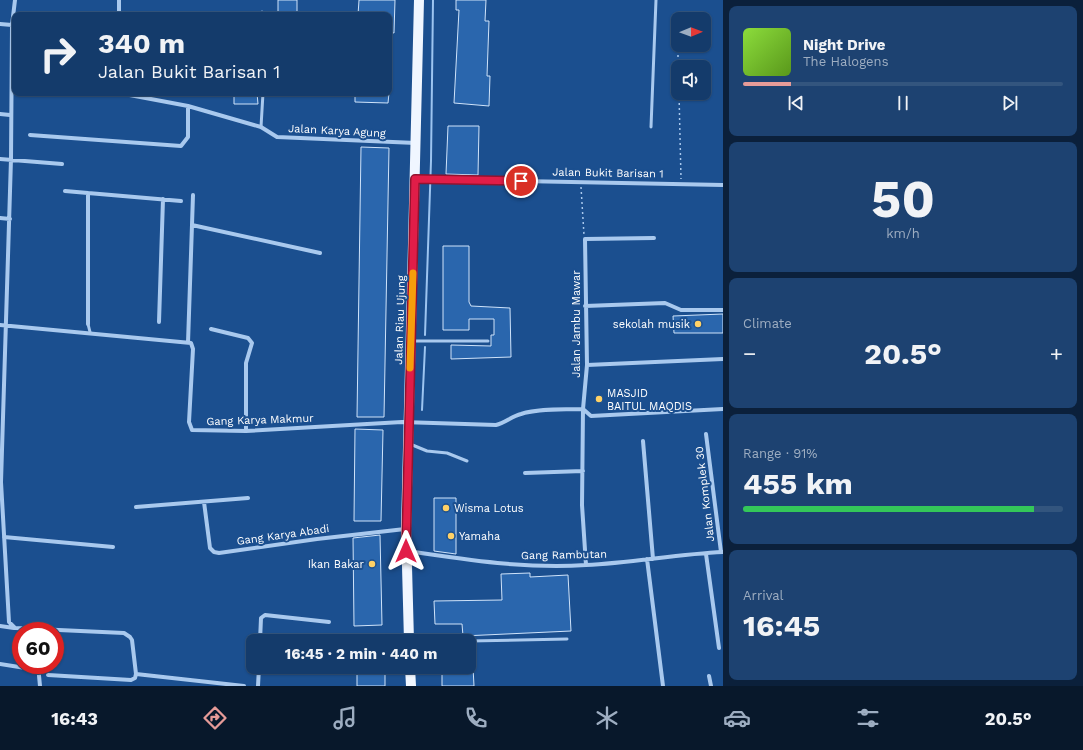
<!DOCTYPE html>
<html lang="en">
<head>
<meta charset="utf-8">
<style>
  :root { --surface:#143b6b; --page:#1d4271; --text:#f1f3f6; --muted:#9dadc1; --line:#33557e; --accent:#e69b98 }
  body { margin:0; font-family:"Work Sans",sans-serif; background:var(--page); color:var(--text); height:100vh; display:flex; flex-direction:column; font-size:15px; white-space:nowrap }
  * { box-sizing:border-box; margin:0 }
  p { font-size:13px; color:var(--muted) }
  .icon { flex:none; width:22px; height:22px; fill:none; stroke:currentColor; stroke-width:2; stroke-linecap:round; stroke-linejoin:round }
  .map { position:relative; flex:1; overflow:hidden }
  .details { display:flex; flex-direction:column; gap:6px; padding:6px; background:#0b203b; width:360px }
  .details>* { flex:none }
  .top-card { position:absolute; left:12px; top:12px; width:380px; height:84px; border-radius:8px; box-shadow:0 1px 3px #0004,0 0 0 1px var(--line); background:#143b6b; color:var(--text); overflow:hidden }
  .needle { width:26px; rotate:89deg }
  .controls { position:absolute; left:671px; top:12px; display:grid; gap:8px }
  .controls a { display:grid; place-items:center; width:40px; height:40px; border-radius:8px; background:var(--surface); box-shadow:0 1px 3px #0004,0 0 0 1px var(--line); font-size:20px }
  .speed { position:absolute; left:12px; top:622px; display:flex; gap:8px; font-size:20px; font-weight:700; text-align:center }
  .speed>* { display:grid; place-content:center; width:52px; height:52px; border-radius:50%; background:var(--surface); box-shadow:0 1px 3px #0004,0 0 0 1px var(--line); line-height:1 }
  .speed .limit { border:6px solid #d22; background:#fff; color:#111 }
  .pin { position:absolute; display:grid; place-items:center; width:34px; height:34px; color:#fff; margin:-17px; border:2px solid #fff; border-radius:50%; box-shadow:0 1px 4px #0007 }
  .me { position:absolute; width:44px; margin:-22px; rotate:0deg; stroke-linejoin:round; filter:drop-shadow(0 0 3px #0008) }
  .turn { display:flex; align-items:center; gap:14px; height:84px; padding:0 20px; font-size:18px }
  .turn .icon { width:52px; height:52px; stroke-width:2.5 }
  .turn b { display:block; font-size:28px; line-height:34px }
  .big { font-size:30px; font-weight:700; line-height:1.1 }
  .details .widget { flex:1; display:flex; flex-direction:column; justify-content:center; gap:6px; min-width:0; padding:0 14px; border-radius:8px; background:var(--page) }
  .details .dial { align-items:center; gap:0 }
  .dial b { font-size:52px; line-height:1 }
  .song { display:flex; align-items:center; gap:12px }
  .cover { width:48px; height:48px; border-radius:6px; background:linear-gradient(135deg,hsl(90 70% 55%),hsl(90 70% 35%)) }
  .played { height:4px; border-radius:2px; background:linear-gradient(90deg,var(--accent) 15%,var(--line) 15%) }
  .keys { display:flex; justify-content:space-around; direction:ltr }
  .heat { display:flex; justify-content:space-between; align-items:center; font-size:22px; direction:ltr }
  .charge { height:6px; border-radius:3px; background:linear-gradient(90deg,#34c759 91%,var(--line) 0) }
  .trip { position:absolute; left:246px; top:634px; width:230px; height:40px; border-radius:8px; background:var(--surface); box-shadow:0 1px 3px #0004,0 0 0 1px var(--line); font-weight:700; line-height:40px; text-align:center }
  .menu { display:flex; height:64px; justify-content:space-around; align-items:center; background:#08182b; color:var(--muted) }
  .menu .icon { width:28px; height:28px }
  .menu .on { color:var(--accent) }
  .menu b { font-size:18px; color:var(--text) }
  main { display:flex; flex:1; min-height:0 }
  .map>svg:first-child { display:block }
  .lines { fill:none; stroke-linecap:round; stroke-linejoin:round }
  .stream { stroke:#9cc4f0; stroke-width:2 }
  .building { fill:#2a66ad; stroke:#cfe3fa }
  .path { stroke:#a9c9ee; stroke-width:1.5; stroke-dasharray:2 3; stroke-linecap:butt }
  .service { stroke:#a9c9ee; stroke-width:3 }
  .minor { stroke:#a9c9ee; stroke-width:4 }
  .primary { stroke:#f0f6ff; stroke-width:10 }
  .route-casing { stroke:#92132f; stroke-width:10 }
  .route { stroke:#e11d48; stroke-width:7 }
  .slow { stroke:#f59e0b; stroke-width:7 }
  .poi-dot { fill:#ffd166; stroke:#1b4f8f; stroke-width:1.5 }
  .labels { text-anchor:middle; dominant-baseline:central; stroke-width:4; stroke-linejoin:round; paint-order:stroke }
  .street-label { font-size:11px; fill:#fff; stroke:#1b4f8f }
  .poi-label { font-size:11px; fill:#fff; stroke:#1b4f8f; text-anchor:start }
</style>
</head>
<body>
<main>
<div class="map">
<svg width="723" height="686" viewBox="0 0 723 686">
  <rect width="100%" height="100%" fill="#1b4f8f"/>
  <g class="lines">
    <path class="stream" d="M425,335L431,161L433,0
      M422,410L425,347"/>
  </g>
  <path class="building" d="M278,0H297V15H278Z
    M359,0H395L394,33L389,32V15H358Z
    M456,0H486L485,21H489L487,76H490L489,106L454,103L459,10H456Z
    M234,93H257L258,104H234Z
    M355,93H389L388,103L355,102Z
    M448,126H479L478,175L446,174Z
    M361,147L389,148L384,417H357Z
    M443,246H469V302L471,306L510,308L511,357L451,359V345L491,346V335H494V319H469V330H443Z
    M723,314V333H674L673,316Z
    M355,429L383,430L381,521H354Z
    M434,498H456V554L434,551Z
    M380,535L382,625L354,626L353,538Z
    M530,573V577L568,575L571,631L463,636L462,624H435L434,601L502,600L501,574Z
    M357,667H385V686H357Z
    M442,667H473L474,686H442Z"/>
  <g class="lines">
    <path class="path" d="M678,55V67
      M679,93L681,179
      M581,187L584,235"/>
    <path class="service" d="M262,12V15
      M261,127L263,93
      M651,127L656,0
      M88,324L90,332
      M413,341H488
      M410,444L427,451L447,453L467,461
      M469,641L567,639"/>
    <path class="minor" d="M15,0L12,25L11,159L1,482L9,622L15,628L124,633L130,637L132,640L136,674L244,686
      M119,15V0
      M0,24L12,25
      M119,93L188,106L261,127L277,137L416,143
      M0,114L10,115
      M30,135L181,146L188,137V106
      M0,159L62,164
      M415,179L723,185
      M65,191L88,193
      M0,218L10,219
      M192,225L320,253
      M585,306L665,303L681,310H723
      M159,322L163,199
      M88,324V193L181,201
      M0,325L191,343L193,349L189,422L192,430L246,431L402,422L496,425C505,423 512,416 521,414C541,408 563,410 583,409L591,416L723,409
      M211,329L248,338L252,343L246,363V431
      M188,343L193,195
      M587,365L723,359
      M706,434L721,552
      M643,441L653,559
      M525,473L583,471
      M204,502L210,548L214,552L219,553L317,539L405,529
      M136,507L248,498
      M4,537L113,547
      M407,551C467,560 526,569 586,565C632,563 677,554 723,552
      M706,554L719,648
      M647,559L663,686
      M586,565L582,505L583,409L587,365L585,239L654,238
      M0,626L14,628
      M260,641L261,618L265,615L329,622
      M0,664L38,670
      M38,665L40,686
      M48,675L131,680L135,678L136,674
      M709,676L711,686
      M258,686L259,667"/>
    <path class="primary" d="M409,641L406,529L419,0
      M410,667L411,686"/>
  </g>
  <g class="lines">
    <g class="route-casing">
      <path id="route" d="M406,551L415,179L521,181"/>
    </g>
    <use href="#route" class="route"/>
    <path class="slow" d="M410,368L413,273"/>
  </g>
  <g class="poi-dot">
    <circle cx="698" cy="324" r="4"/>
    <circle cx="599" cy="399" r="4"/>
    <circle cx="446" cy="508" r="4"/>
    <circle cx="451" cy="536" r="4"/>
    <circle cx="372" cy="564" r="4"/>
  </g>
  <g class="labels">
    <g class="street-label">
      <text transform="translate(337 131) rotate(3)">Jalan Karya Agung</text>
      <text transform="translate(608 173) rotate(1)">Jalan Bukit Barisan 1</text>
      <text transform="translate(400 320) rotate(-88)">Jalan Riau Ujung</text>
      <text transform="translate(576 324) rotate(-90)">Jalan Jambu Mawar</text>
      <text transform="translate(260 420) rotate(-2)">Gang Karya Makmur</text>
      <text transform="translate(705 494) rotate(-97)">Jalan Komplek 30</text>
      <text transform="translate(283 535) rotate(-8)">Gang Karya Abadi</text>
      <text transform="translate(564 555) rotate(-1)">Gang Rambutan</text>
    </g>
    <g class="poi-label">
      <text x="690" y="324" text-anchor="end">sekolah musik</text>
      <text x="607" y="393">MASJID<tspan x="607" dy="13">BAITUL MAQDIS</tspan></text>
      <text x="454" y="508">Wisma Lotus</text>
      <text x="459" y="536">Yamaha</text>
      <text x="364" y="564" text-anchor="end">Ikan Bakar</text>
    </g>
  </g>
</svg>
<div class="controls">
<a><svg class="needle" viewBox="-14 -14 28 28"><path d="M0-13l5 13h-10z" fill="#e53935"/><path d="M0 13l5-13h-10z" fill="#9dadc1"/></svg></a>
<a><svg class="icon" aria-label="sound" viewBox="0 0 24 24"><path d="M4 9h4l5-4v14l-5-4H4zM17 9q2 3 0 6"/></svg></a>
</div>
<div class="speed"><div class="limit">60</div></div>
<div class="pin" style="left:521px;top:181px;background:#d93025"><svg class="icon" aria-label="arrive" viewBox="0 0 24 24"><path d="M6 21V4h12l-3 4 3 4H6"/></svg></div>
<svg class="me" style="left:406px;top:551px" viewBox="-20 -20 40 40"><path d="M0-17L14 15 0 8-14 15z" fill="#e11d48" stroke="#fff" stroke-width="4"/></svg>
<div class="trip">16:45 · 2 min · 440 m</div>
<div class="top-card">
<div class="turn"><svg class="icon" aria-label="right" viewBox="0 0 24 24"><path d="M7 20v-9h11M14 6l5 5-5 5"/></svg><div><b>340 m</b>Jalan Bukit Barisan 1</div></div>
</div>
</div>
<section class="details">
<div class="widget">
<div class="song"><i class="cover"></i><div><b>Night Drive</b><p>The Halogens</p></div></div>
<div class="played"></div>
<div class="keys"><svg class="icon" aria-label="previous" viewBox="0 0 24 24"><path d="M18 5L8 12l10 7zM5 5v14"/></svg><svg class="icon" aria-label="pause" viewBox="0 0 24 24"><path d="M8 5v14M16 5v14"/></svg><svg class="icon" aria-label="next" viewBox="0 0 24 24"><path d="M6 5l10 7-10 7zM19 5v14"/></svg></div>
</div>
<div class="widget dial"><b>50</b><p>km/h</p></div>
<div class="widget"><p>Climate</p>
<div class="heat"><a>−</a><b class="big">20.5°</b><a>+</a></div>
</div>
<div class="widget"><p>Range · 91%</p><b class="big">455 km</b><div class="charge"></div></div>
<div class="widget"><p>Arrival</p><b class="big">16:45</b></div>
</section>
</main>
<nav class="menu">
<b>16:43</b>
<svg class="icon on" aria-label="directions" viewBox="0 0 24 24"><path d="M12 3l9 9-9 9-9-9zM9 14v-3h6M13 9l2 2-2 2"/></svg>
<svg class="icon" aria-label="music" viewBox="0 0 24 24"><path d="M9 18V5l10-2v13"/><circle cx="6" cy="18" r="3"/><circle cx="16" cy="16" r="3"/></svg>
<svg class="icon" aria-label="phone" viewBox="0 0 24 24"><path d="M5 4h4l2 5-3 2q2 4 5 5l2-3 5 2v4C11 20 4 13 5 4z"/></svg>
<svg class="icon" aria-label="climate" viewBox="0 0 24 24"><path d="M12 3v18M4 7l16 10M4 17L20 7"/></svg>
<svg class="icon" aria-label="car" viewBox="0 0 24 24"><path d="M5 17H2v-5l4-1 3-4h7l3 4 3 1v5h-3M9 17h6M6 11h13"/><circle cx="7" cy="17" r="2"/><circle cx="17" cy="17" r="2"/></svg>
<svg class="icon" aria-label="filters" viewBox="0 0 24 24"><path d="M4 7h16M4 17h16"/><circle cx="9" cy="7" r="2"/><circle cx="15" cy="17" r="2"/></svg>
<b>20.5°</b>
</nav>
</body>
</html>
